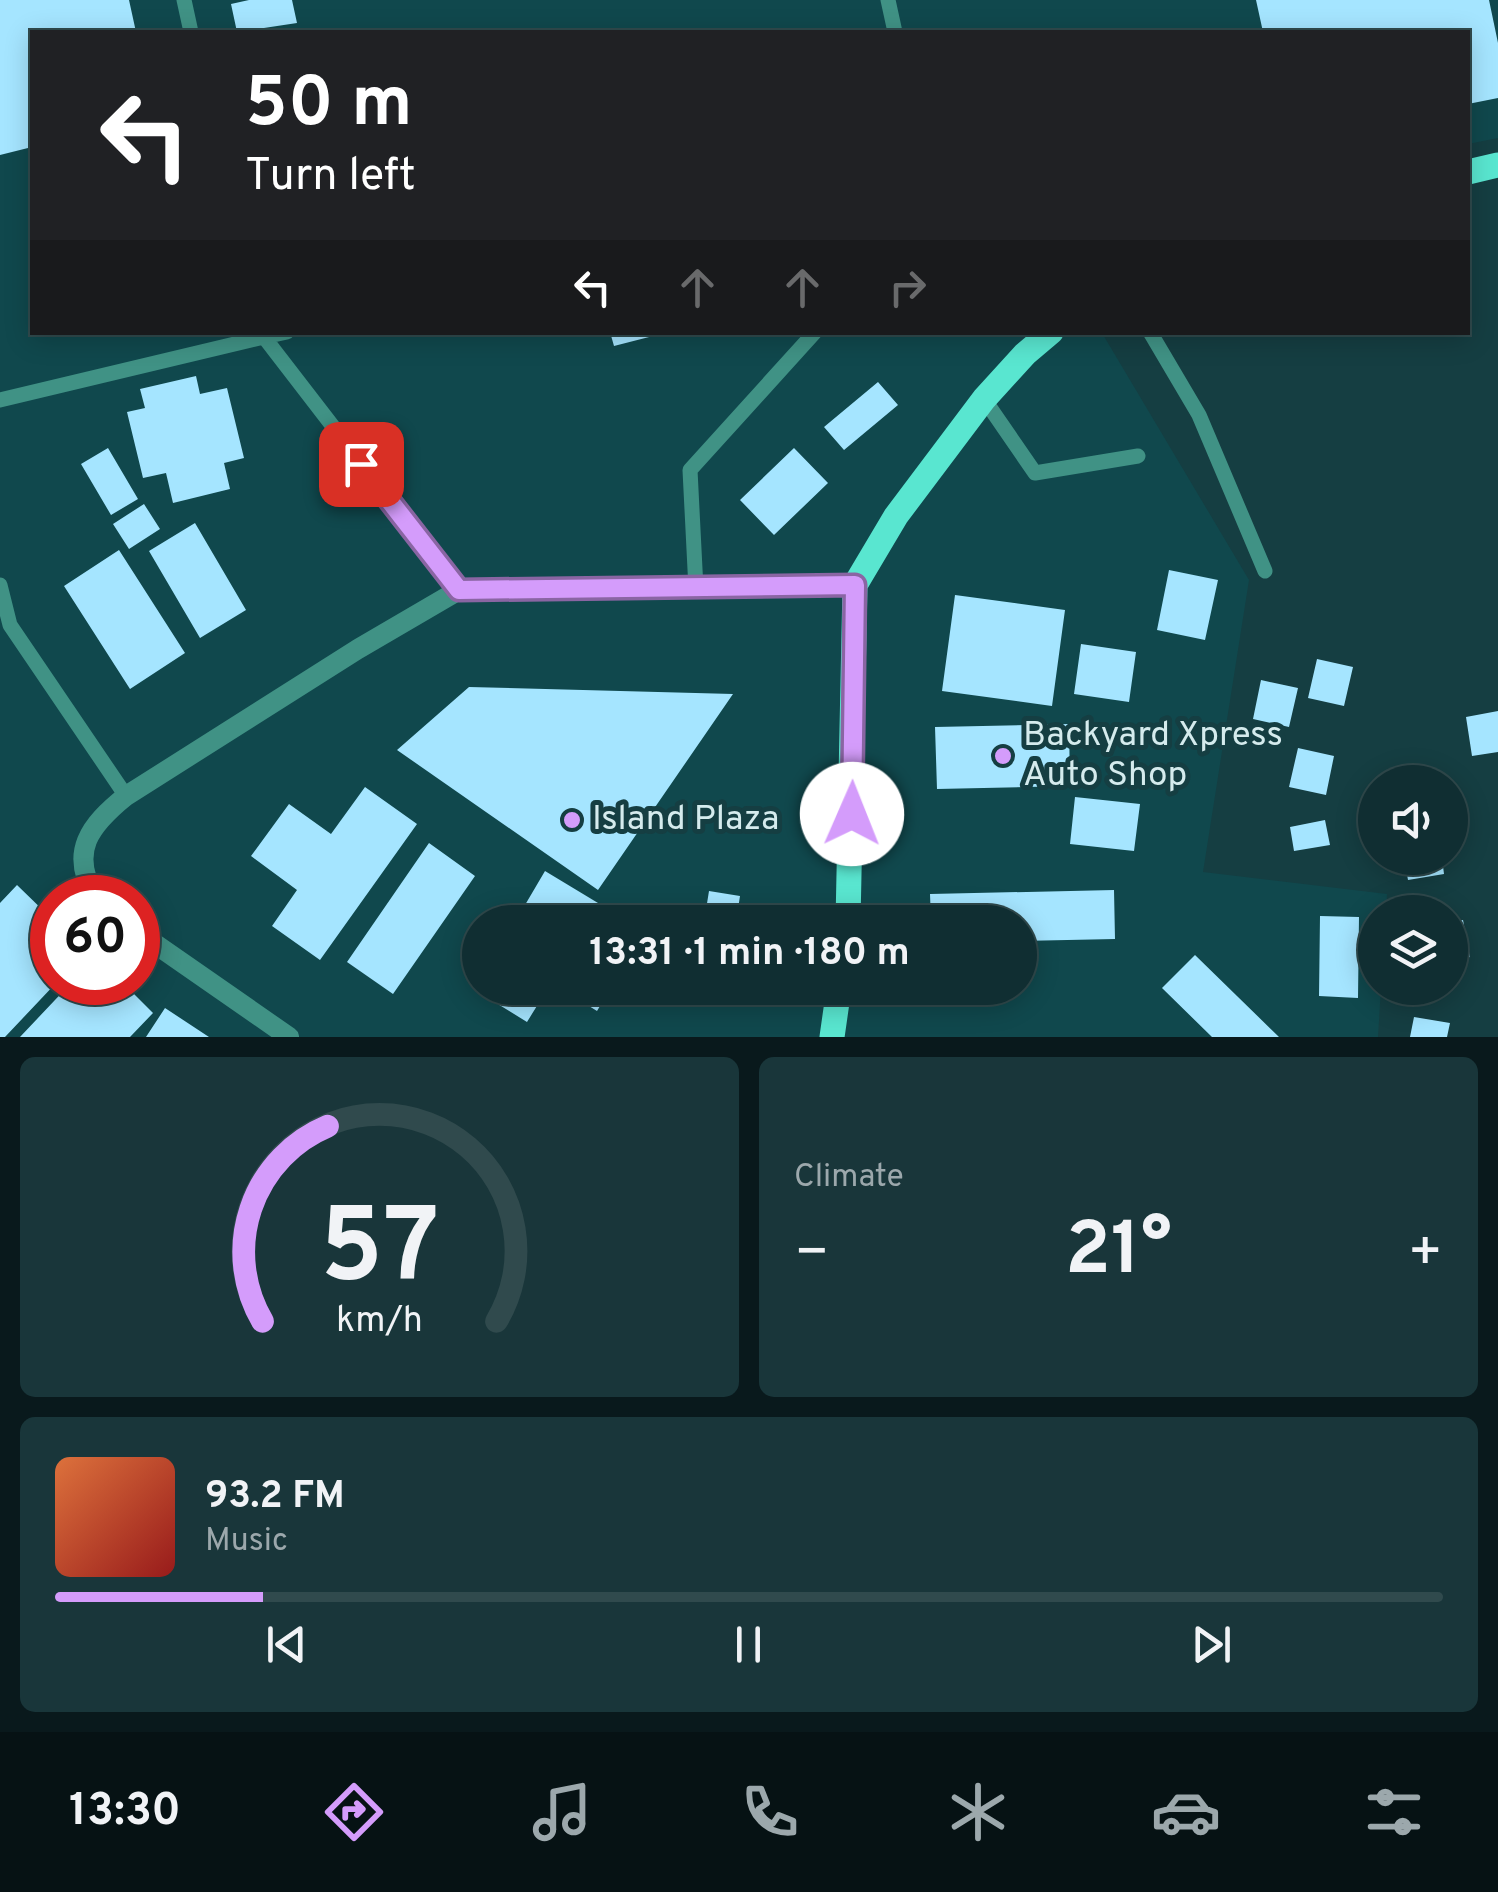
<!DOCTYPE html>
<html lang="en">
<head>
<meta charset="utf-8">
<style>
  :root { --surface:#102e32; --page:#19363a; --text:#f1f3f6; --muted:#9ca8ac; --line:#304a4d; --accent:#d49cfb }
  body { margin:0; font-family:Overpass,sans-serif; background:var(--page); color:var(--text); height:100vh; display:flex; flex-direction:column; font-size:38px; white-space:nowrap }
  * { box-sizing:border-box; margin:0 }
  p { font-size:32px; color:var(--muted) }
  .icon { flex:none; width:55px; height:55px; fill:none; stroke:currentColor; stroke-width:2; stroke-linecap:round; stroke-linejoin:round }
  .map { position:relative; height:1037px; overflow:hidden }
  .drawer { display:flex; flex-direction:column; gap:20px; padding:20px; background:#09191c; flex:1 }
  .drawer>* { flex:none }
  .banner { position:absolute; left:30px; top:30px; width:1440px; height:305px; border-radius:0px; box-shadow:0 5px 25px #0003,0 0 0 2px var(--line); background:#202124; color:#fff; overflow:hidden }
  .fabs { position:absolute; left:1358px; top:765px; display:grid; gap:20px }
  .fabs a { display:grid; place-items:center; width:110px; height:110px; border-radius:50%; background:var(--surface); box-shadow:0 5px 25px #0003,0 0 0 2px var(--line); font-size:50px }
  .speed { position:absolute; left:30px; top:875px; display:flex; gap:20px; font-size:50px; font-weight:700; text-align:center }
  .speed>* { display:grid; place-content:center; width:130px; height:130px; border-radius:50%; background:var(--surface); box-shadow:0 5px 25px #0003,0 0 0 2px var(--line); line-height:1 }
  .speed .limit { border:15px solid #d22; background:#fff; color:#111 }
  .pin { position:absolute; display:grid; place-items:center; width:85px; height:85px; color:#fff; margin:-42px; border-radius:20px; box-shadow:0 5px 15px #0006 }
  .me { position:absolute; width:110px; margin:-55px; rotate:1deg; stroke-linejoin:round; filter:drop-shadow(0 0 8px #0008) }
  .turn { display:flex; align-items:center; gap:35px; height:210px; padding:0 50px; font-size:45px }
  .turn .icon { width:130px; height:130px; stroke-width:2.5 }
  .turn b { display:block; font-size:70px; line-height:85px }
  .lanes { display:flex; align-items:center; height:95px; padding:0 50px; background:#0003; justify-content:center; gap:50px; direction:ltr }
  .lanes .off { opacity:.35 }
  .big { font-size:75px; font-weight:700; line-height:1.1 }
  .drawer .widget { flex:1; display:flex; flex-direction:column; justify-content:center; gap:15px; min-width:0; padding:0 35px; border-radius:15px; background:var(--page) }
  .drawer .dial { align-items:center; gap:0 }
  .dial svg { height:260px; overflow:visible; fill:none; stroke:var(--line); stroke-width:7; stroke-linecap:round; text-anchor:middle }
  .dial text { fill:var(--text); stroke:none }
  .song { display:flex; align-items:center; gap:30px }
  .cover { width:120px; height:120px; border-radius:15px; background:linear-gradient(135deg,hsl(20 70% 55%),hsl(0 70% 35%)) }
  .played { height:10px; border-radius:5px; background:linear-gradient(90deg,var(--accent) 15%,var(--line) 15%) }
  .keys { display:flex; justify-content:space-around; direction:ltr }
  .heat { display:flex; justify-content:space-between; align-items:center; font-size:55px; direction:ltr }
  .drawer .tiles { flex:1; display:grid; gap:20px; grid-template-columns:1fr 1fr }
  .widget:last-child { grid-column:span 2 }
  .trip { position:absolute; left:462px; top:905px; width:575px; height:100px; border-radius:50px; background:var(--surface); box-shadow:0 5px 25px #0003,0 0 0 2px var(--line); font-weight:700; line-height:100px; text-align:center }
  .dock { display:flex; height:160px; justify-content:space-around; align-items:center; background:#061214; color:var(--muted) }
  .dock .icon { width:70px; height:70px }
  .dock .active { color:var(--accent) }
  .dock b { font-size:45px; color:var(--text) }
  .map>svg:first-child { display:block }
  .built { fill:#10484d; fill-rule:evenodd }
  .building { fill:#a5e5ff }
  .lines { fill:none; stroke-linecap:round; stroke-linejoin:round }
  .service { stroke:#409285; stroke-width:15 }
  .minor { stroke:#409285; stroke-width:20 }
  .primary { stroke:#59e6d0; stroke-width:25 }
  .route-casing { stroke:#8a65a3; stroke-width:25 }
  .route { stroke:#d49cfb; stroke-width:18 }
  .poi-dot { fill:#d49cfb; stroke:#153e42; stroke-width:4 }
  .labels { text-anchor:middle; dominant-baseline:central; stroke-width:10; stroke-linejoin:round; paint-order:stroke }
  .poi-label { font-size:35px; fill:#d5ebed; stroke:#153e42; text-anchor:start }
</style>
</head>
<body>
<div class="map">
<svg width="1498" height="1037" viewBox="0 0 1498 1037">
  <rect width="100%" height="100%" fill="#153e42"/>
  <path class="built" d="M0,0H1498V138L1468,144V32H32V332L1102,333L1249,580L1203,872L1387,894L1386,912H1375V988H1381L1378,1037H0ZM52,898H138V982H52ZM480,922H1020V988H480Z"/>
  <path class="building" d="M0,0H129L136,32H32V147L0,155Z
    M249,0H292L297,23L237,32L231,4Z
    M1256,0H1489L1498,43V98L1468,104V32H1263Z
    M610,332H652L653,336L614,346Z
    M196,376L200,394L227,388L244,458L224,463L230,489L173,503L166,473L143,478L127,412L145,408L140,389Z
    M878,382L898,405L844,450L824,427Z
    M108,448L138,499L111,515L81,464Z
    M794,448L828,483L774,535L740,500Z
    M144,504L160,529L129,549L113,524Z
    M195,523L246,610L200,638L149,551Z
    M119,550L185,653L130,689L64,586Z
    M1169,570L1218,580L1205,640L1157,630Z
    M955,595L1065,610L1052,706L942,691Z
    M1081,644L1136,652L1129,702L1074,694Z
    M1317,659L1353,667L1344,706L1308,698Z
    M1261,680L1298,688L1289,727L1253,719Z
    M469,687L733,694L598,890L397,750Z
    M1498,711V752L1472,756L1466,717Z
    M1069,724L1070,786L937,789L935,727Z
    M1298,748L1334,756L1326,795L1289,787Z
    M365,787L417,824L320,960L272,926L297,890L251,856L289,804L331,834Z
    M1075,797L1140,804L1134,851L1070,844Z
    M1325,820L1330,845L1294,851L1290,827Z
    M429,843L475,876L393,994L347,962Z
    M1404,858H1442L1444,874L1408,880Z
    M545,871L598,903L586,922H515Z
    M17,885L52,919V982H57L5,1037H0V903Z
    M1114,890L1115,939L1020,941V922H931L930,894Z
    M709,891L740,896L736,922H704Z
    M621,903L654,922H609Z
    M1320,916L1359,917L1358,998L1319,996Z
    M1463,920L1470,957L1450,961V923Z
    M1195,955L1279,1037H1212L1162,988Z
    M480,981V988H548L527,1022L475,990Z
    M72,982H122L153,1013L130,1037H20Z
    M571,988H611L597,1011L568,993Z
    M165,1008L209,1037H146Z
    M1414,1017L1450,1023L1447,1037H1410Z"/>
  <g class="lines">
    <path class="service" d="M184,0L191,32
      M888,0L895,32
      M262,332L264,337L287,332
      M1150,332L1199,415L1265,571
      M984,399L1035,473L1138,456
      M0,400L264,337L459,590
      M0,585L10,625L126,796
      M696,589L690,470L815,332"/>
    <path class="minor" d="M96,898C68,852 90,825 126,796L358,649L459,590L696,589L855,585
      M138,932L289,1037"/>
    <path class="primary" d="M1468,172L1498,165
      M848,922L855,585L896,516L984,399L1025,354L1051,332
      M832,1037L839,988"/>
  </g>
  <g class="lines">
    <g class="route-casing">
      <path id="route" d="M361,464L459,590L855,585L852,814"/>
    </g>
    <use href="#route" class="route"/>
  </g>
  <g class="poi-dot">
    <circle cx="1003" cy="756" r="10"/>
    <circle cx="572" cy="820" r="10"/>
  </g>
  <g class="labels">
    <g class="poi-label">
      <text x="1023" y="736">Backyard Xpress<tspan x="1023" dy="40">Auto Shop</tspan></text>
      <text x="592" y="820">Island Plaza</text>
    </g>
  </g>
</svg>
<div class="fabs">
<a><svg class="icon" aria-label="sound" viewBox="0 0 24 24"><path d="M4 9h4l5-4v14l-5-4H4zM17 9q2 3 0 6"/></svg></a>
<a><svg class="icon" aria-label="layers" viewBox="0 0 24 24"><path d="M12 4l9 5-9 5-9-5zM3 14l9 5 9-5"/></svg></a>
</div>
<div class="speed"><div class="limit">60</div></div>
<div class="pin" style="left:361px;top:464px;background:#d93025"><svg class="icon" aria-label="arrive" viewBox="0 0 24 24"><path d="M6 21V4h12l-3 4 3 4H6"/></svg></div>
<svg class="me" style="left:852px;top:814px" viewBox="-20 -20 40 40"><circle r="19" fill="#fff"/><path d="M0-13L10 11 0 6-10 11z" fill="#d49cfb"/></svg>
<div class="trip">13:31 · 1 min · 180 m</div>
<div class="banner">
<div class="turn"><svg class="icon" aria-label="left" viewBox="0 0 24 24"><path d="M17 20v-9H6M10 6l-5 5 5 5"/></svg><div><b>50 m</b>Turn left</div></div>
<div class="lanes"><svg class="icon" aria-label="left" viewBox="0 0 24 24"><path d="M17 20v-9H6M10 6l-5 5 5 5"/></svg><svg class="icon off" aria-label="ahead" viewBox="0 0 24 24"><path d="M12 20V5M6 11l6-6 6 6"/></svg><svg class="icon off" aria-label="ahead" viewBox="0 0 24 24"><path d="M12 20V5M6 11l6-6 6 6"/></svg><svg class="icon off" aria-label="right" viewBox="0 0 24 24"><path d="M7 20v-9h11M14 6l5 5-5 5"/></svg></div>
</div>
</div>
<section class="drawer">
<div class="tiles">
<div class="widget dial"><svg viewBox="0 0 100 80">
<path d="M14 69A42 42 0 1 1 86 69"/>
<path d="M14 69A42 42 0 0 1 34 9" stroke="#d49cfb"/>
<text x="50" y="56" font-size="32" font-weight="700">57</text>
<text x="50" y="72" font-size="11">km/h</text>
</svg></div>
<div class="widget"><p>Climate</p>
<div class="heat"><a>−</a><b class="big">21°</b><a>+</a></div>
</div>
<div class="widget">
<div class="song"><i class="cover"></i><div><b>93.2 FM</b><p>Music</p></div></div>
<div class="played"></div>
<div class="keys"><svg class="icon" aria-label="previous" viewBox="0 0 24 24"><path d="M18 5L8 12l10 7zM5 5v14"/></svg><svg class="icon" aria-label="pause" viewBox="0 0 24 24"><path d="M8 5v14M16 5v14"/></svg><svg class="icon" aria-label="next" viewBox="0 0 24 24"><path d="M6 5l10 7-10 7zM19 5v14"/></svg></div>
</div>
</div>
</section>
<nav class="dock">
<b>13:30</b>
<svg class="icon active" aria-label="directions" viewBox="0 0 24 24"><path d="M12 3l9 9-9 9-9-9zM9 14v-3h6M13 9l2 2-2 2"/></svg>
<svg class="icon" aria-label="music" viewBox="0 0 24 24"><path d="M9 18V5l10-2v13"/><circle cx="6" cy="18" r="3"/><circle cx="16" cy="16" r="3"/></svg>
<svg class="icon" aria-label="phone" viewBox="0 0 24 24"><path d="M5 4h4l2 5-3 2q2 4 5 5l2-3 5 2v4C11 20 4 13 5 4z"/></svg>
<svg class="icon" aria-label="climate" viewBox="0 0 24 24"><path d="M12 3v18M4 7l16 10M4 17L20 7"/></svg>
<svg class="icon" aria-label="car" viewBox="0 0 24 24"><path d="M5 17H2v-5l4-1 3-4h7l3 4 3 1v5h-3M9 17h6M6 11h13"/><circle cx="7" cy="17" r="2"/><circle cx="17" cy="17" r="2"/></svg>
<svg class="icon" aria-label="filters" viewBox="0 0 24 24"><path d="M4 7h16M4 17h16"/><circle cx="9" cy="7" r="2"/><circle cx="15" cy="17" r="2"/></svg>
</nav>
</body>
</html>
